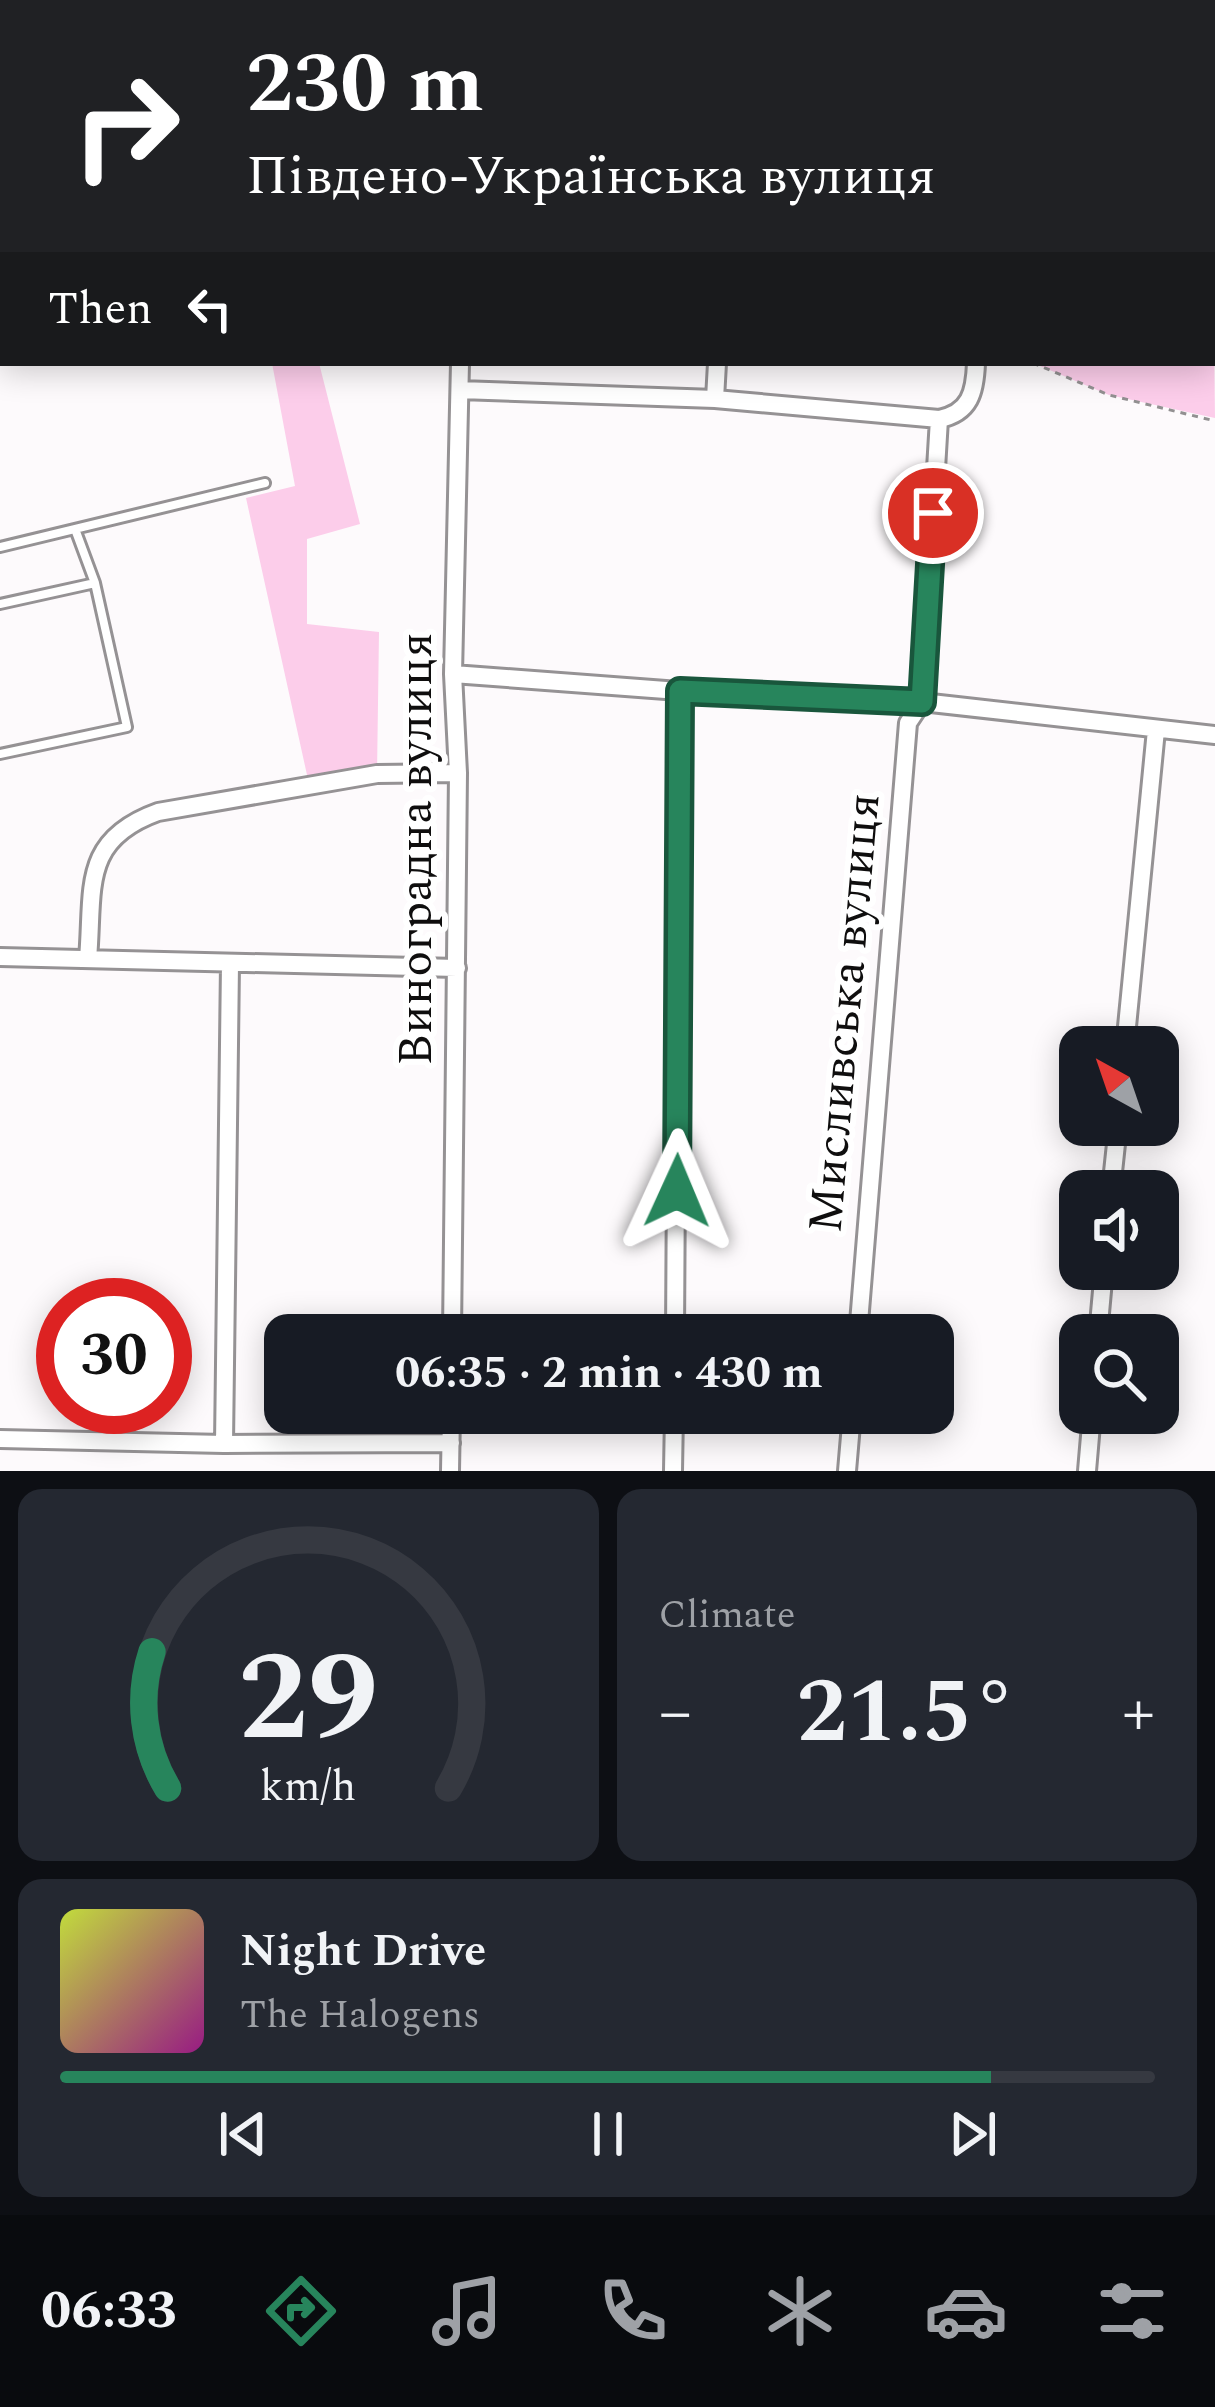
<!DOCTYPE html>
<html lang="en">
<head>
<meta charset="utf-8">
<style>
  :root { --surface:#171b24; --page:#242831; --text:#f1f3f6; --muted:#9ea1a6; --line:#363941; --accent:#27855c }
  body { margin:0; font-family:Spectral,serif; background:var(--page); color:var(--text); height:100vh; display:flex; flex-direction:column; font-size:45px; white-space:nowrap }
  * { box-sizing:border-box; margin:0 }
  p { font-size:39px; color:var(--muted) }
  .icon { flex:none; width:66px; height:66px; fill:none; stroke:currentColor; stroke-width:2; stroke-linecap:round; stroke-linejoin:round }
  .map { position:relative; height:1471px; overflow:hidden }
  .details { display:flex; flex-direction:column; gap:18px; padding:18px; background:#0d0f14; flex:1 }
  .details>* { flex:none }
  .hud { position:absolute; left:0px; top:0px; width:1215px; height:366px; box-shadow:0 6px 30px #0003; background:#202124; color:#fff; overflow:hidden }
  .needle { width:78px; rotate:320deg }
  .buttons { position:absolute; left:1059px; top:1026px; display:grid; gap:24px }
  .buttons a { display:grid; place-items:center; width:120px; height:120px; border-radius:24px; background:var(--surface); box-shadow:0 6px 30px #0003; font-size:60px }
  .speed { position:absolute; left:36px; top:1278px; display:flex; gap:24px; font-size:60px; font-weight:700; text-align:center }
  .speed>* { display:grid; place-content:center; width:156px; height:156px; border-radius:50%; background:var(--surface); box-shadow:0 6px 30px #0003; line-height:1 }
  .speed .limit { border:18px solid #d22; background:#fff; color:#111 }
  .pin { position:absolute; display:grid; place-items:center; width:102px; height:102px; color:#fff; margin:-51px; border:6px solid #fff; border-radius:50%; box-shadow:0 3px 12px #0007 }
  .me { position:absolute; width:132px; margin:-66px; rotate:1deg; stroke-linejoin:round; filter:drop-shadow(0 0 9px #0008) }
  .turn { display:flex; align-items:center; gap:42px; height:252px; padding:0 48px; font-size:54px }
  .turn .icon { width:156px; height:156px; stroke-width:2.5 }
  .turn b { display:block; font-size:84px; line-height:102px }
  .then { display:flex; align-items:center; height:114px; padding:0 48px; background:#0003; gap:24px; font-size:45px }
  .big { font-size:90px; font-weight:700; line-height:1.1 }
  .details .tile { flex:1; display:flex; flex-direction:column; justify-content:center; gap:18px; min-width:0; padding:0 42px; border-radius:24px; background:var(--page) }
  .details .dial { align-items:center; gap:0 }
  .dial svg { height:312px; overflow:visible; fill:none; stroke:var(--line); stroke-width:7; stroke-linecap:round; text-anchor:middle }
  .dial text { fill:var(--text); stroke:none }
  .song { display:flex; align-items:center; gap:36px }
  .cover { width:144px; height:144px; border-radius:18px; background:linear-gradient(135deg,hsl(70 70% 55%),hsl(310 70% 35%)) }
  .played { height:12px; border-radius:6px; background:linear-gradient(90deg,var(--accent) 85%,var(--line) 85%) }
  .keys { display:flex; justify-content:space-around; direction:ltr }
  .heat { display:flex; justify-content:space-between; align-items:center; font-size:66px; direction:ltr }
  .details .tiles { flex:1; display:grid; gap:18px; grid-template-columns:1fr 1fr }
  .tile:last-child { grid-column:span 2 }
  .trip { position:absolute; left:264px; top:1314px; width:690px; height:120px; border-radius:24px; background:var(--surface); box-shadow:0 6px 30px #0003; font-weight:700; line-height:120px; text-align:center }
  .menu { display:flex; height:192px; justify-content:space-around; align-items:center; background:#090b0e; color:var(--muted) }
  .menu .icon { width:84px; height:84px }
  .menu .active { color:var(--accent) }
  .menu b { font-size:54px; color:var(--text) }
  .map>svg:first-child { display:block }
  .green { fill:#fccdea }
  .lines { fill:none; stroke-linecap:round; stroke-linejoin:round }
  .service-casing { stroke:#959294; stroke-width:14 }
  .minor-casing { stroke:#959294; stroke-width:22 }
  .path { stroke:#929091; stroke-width:3; stroke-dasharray:6 6; stroke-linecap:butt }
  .service { stroke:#fff; stroke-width:8 }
  .minor { stroke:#fff; stroke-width:16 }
  .route-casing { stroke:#19563c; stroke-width:30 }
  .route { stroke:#27855c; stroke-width:21 }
  .labels { text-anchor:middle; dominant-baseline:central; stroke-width:12; stroke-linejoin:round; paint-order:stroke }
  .street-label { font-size:48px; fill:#0f0e0e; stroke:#fff }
</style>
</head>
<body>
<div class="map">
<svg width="1215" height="1471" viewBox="0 0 1215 1471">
  <rect width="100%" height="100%" fill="#fdfafc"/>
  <path class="green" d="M1212,148L1215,418L1109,395L1033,363H1212Z
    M272,363H319L360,524L307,539V624L379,632L377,774L309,784L246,498L295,486Z"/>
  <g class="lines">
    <g class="service-casing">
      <path id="service" d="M0,547L265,483
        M0,604L95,583
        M0,754L127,727L95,583L75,529"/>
    </g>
    <g class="minor-casing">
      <path id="minor" d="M463,3V0
        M744,3V0
        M972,3V0
        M460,390L715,399L939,419
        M715,399L717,363
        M453,674L679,691L922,702L1215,735
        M922,702L939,419C970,413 975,392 976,363
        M0,957L457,968
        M88,959C94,889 80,840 158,812L377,774L458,773
        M1125,1047L1156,730
        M1111,1191L1118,1125
        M452,1335L458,773L453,674L460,363
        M675,1335L679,691
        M858,1335L908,723L922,702
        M1098,1335L1104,1269
        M0,1439L224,1444L451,1443
        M224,1444L230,964
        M450,1471L451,1413
        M673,1471L674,1413
        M847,1471L852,1413
        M1087,1471L1092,1413"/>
    </g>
    <path class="path" d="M1212,99L1215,96
      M1033,363L1109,395L1215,421"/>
    <use href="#service" class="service"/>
    <use href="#minor" class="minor"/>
  </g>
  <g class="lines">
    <g class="route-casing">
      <path id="route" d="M677,1191L680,691L922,702L933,513"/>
    </g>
    <use href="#route" class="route"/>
  </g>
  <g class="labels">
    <g class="street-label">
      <text transform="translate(416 849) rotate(-90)">Виноградна вулиця</text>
      <text transform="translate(845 1013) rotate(-85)">Мисливська вулиця</text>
    </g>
  </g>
</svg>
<div class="buttons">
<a><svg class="needle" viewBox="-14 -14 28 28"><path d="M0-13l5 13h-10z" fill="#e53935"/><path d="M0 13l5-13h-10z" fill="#9ea1a6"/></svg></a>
<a><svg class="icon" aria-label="sound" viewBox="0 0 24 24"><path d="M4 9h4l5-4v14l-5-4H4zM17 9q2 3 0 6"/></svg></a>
<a><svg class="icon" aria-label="search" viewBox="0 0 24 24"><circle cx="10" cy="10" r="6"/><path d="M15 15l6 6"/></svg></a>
</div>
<div class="speed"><div class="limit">30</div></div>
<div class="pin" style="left:933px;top:513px;background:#d93025"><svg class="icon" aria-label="arrive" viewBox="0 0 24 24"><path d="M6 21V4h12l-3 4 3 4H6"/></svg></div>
<svg class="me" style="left:677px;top:1191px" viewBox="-20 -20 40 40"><path d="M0-17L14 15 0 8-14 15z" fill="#27855c" stroke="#fff" stroke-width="4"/></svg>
<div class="trip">06:35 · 2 min · 430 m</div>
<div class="hud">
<div class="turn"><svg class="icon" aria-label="right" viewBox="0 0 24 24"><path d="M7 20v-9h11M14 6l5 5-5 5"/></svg><div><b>230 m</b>Південо-Українська вулиця</div></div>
<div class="then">Then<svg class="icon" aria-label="left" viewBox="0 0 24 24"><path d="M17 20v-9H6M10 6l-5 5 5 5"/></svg></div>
</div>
</div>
<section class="details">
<div class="tiles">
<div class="tile dial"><svg viewBox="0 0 100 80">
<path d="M14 69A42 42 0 1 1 86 69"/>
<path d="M14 69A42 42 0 0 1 10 34" stroke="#27855c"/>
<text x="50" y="56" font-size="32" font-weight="700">29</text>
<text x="50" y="72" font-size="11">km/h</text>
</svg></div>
<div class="tile"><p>Climate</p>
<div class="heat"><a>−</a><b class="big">21.5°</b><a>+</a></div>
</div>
<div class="tile">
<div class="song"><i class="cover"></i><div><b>Night Drive</b><p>The Halogens</p></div></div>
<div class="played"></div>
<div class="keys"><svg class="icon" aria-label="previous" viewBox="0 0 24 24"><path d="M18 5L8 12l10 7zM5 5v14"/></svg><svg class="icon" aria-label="pause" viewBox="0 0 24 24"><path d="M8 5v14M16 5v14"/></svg><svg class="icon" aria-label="next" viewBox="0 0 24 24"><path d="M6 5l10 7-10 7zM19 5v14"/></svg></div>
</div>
</div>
</section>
<nav class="menu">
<b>06:33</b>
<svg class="icon active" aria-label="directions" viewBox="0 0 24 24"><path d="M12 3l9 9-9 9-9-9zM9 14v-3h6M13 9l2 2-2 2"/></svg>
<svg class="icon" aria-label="music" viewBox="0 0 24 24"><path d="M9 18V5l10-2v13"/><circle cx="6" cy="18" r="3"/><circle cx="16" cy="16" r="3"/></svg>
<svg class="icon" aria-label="phone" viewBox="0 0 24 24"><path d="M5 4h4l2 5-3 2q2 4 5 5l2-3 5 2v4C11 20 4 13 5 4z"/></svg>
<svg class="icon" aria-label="climate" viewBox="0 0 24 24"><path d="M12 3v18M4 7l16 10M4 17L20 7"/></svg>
<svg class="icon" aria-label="car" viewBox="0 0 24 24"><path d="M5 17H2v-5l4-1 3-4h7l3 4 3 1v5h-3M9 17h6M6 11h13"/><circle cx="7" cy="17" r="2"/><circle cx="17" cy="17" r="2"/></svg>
<svg class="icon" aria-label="filters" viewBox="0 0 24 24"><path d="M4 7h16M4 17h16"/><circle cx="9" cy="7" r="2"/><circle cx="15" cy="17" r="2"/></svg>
</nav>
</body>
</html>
